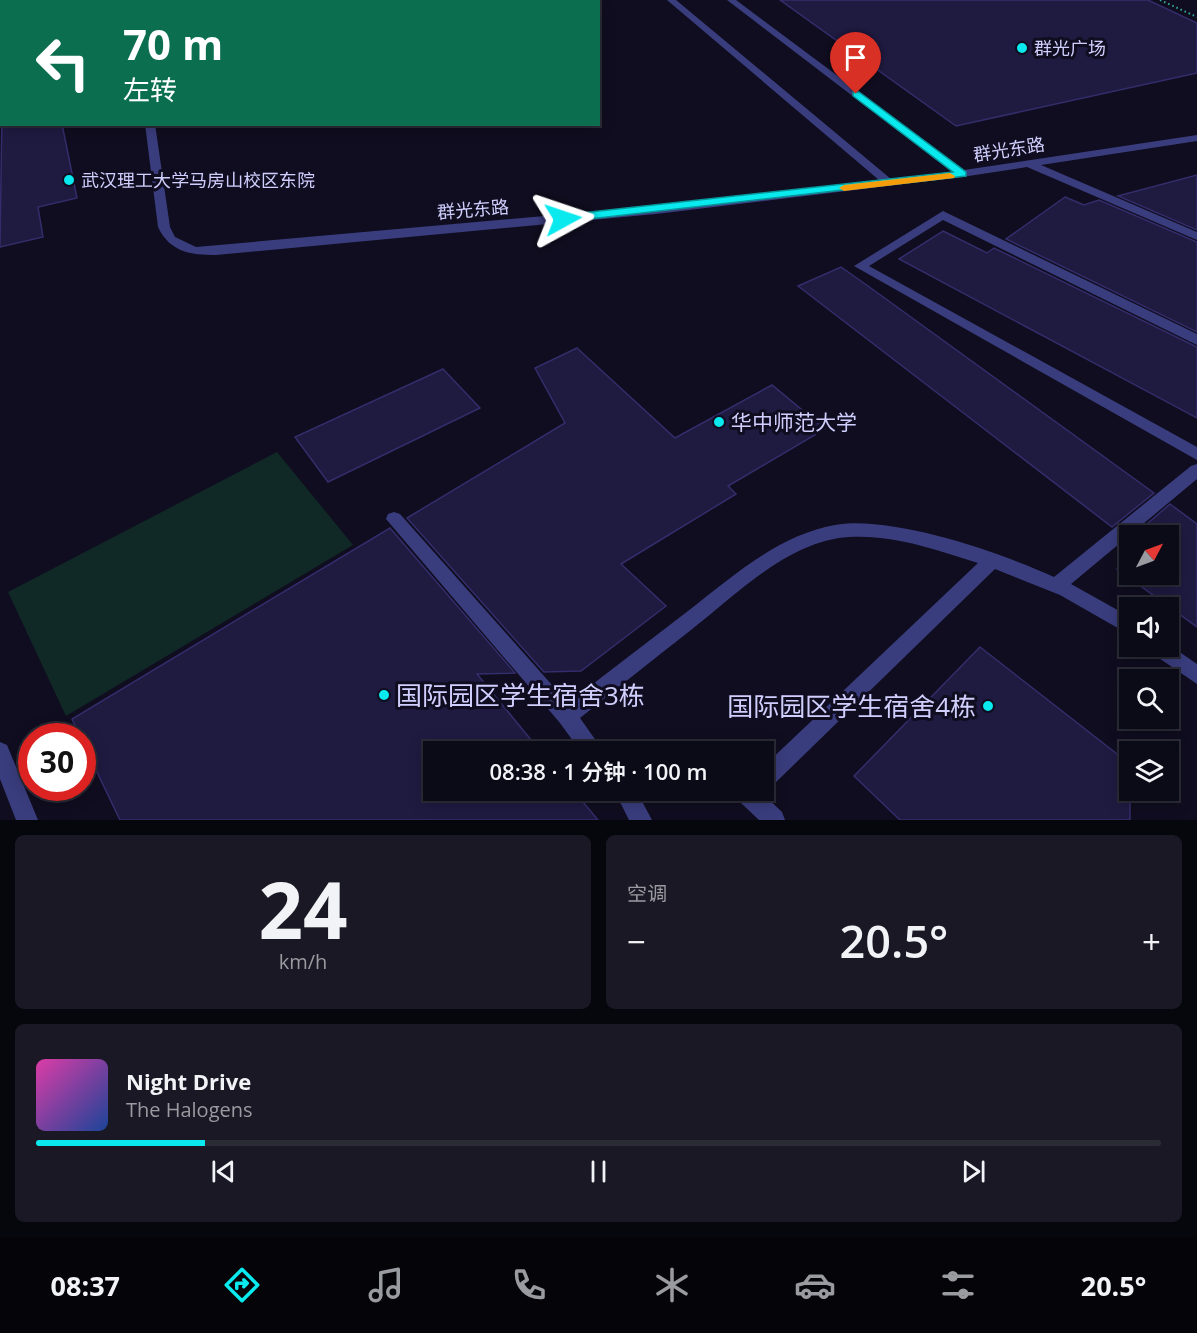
<!DOCTYPE html>
<html lang="zh">
<head>
<meta charset="utf-8">
<style>
  :root { --surface:#0b0a17; --page:#191824; --text:#f1f3f6; --muted:#9a9aa1; --line:#2b2b36; --accent:#09e9ee }
  body { margin:0; font-family:"Open Sans","Noto Sans SC",sans-serif; background:var(--page); color:var(--text); height:100vh; display:flex; flex-direction:column; font-size:22px; white-space:nowrap }
  * { box-sizing:border-box; margin:0 }
  p { font-size:20px; color:var(--muted) }
  .icon { flex:none; width:33px; height:33px; fill:none; stroke:currentColor; stroke-width:2; stroke-linecap:round; stroke-linejoin:round }
  .map { position:relative; height:820px; overflow:hidden }
  .panel { display:flex; flex-direction:column; gap:15px; padding:15px; background:#06060d; flex:1 }
  .panel>* { flex:none }
  .hud { position:absolute; left:0px; top:0px; width:600px; height:126px; box-shadow:0 3px 15px #0003,0 0 0 2px var(--line); background:#0b6e4f; color:#fff; overflow:hidden }
  .needle { width:39px; rotate:49deg }
  .controls { position:absolute; left:1119px; top:525px; display:grid; gap:12px }
  .controls a { display:grid; place-items:center; width:60px; height:60px; border-radius:0px; background:var(--surface); box-shadow:0 3px 15px #0003,0 0 0 2px var(--line); font-size:30px }
  .speed { position:absolute; left:18px; top:723px; display:flex; gap:12px; font-size:30px; font-weight:700; text-align:center }
  .speed>* { display:grid; place-content:center; width:78px; height:78px; border-radius:50%; background:var(--surface); box-shadow:0 3px 15px #0003,0 0 0 2px var(--line); line-height:1 }
  .speed .limit { border:9px solid #d22; background:#fff; color:#111 }
  .pin { position:absolute; display:grid; place-items:center; width:51px; height:51px; color:#fff; margin:-62px -26px; border-radius:50% 50% 50% 0; rotate:-45deg; box-shadow:0 0 6px #0007 }
  .pin .icon { rotate:45deg }
  .me { position:absolute; width:66px; margin:-33px; rotate:85deg; stroke-linejoin:round; filter:drop-shadow(0 0 4px #0008) }
  .turn { display:flex; align-items:center; gap:21px; height:126px; padding:0 24px; font-size:27px }
  .turn .icon { width:78px; height:78px; stroke-width:2.5 }
  .turn b { display:block; font-size:42px; line-height:51px }
  .big { font-size:45px; font-weight:600; line-height:1.1 }
  .panel .card { flex:1; display:flex; flex-direction:column; justify-content:center; gap:9px; min-width:0; padding:0 21px; border-radius:9px; background:var(--page) }
  .panel .dial { align-items:center; gap:0 }
  .dial b { font-size:78px; line-height:1 }
  .song { display:flex; align-items:center; gap:18px }
  .cover { width:72px; height:72px; border-radius:9px; background:linear-gradient(135deg,hsl(320 70% 55%),hsl(220 70% 35%)) }
  .played { height:6px; border-radius:3px; background:linear-gradient(90deg,var(--accent) 15%,var(--line) 15%) }
  .keys { display:flex; justify-content:space-around; direction:ltr }
  .heat { display:flex; justify-content:space-between; align-items:center; font-size:33px; direction:ltr }
  .panel .tiles { flex:1; display:grid; gap:15px; grid-template-columns:1fr 1fr }
  .card:last-child { grid-column:span 2 }
  .trip { position:absolute; left:423px; top:741px; width:351px; height:60px; border-radius:0px; background:var(--surface); box-shadow:0 3px 15px #0003,0 0 0 2px var(--line); font-weight:600; line-height:60px; text-align:center }
  .dock { display:flex; height:96px; justify-content:space-around; align-items:center; background:#040409; color:var(--muted) }
  .dock .icon { width:42px; height:42px }
  .dock .current { color:var(--accent) }
  .dock b { font-size:27px; color:var(--text) }
  .map>svg:first-child { display:block }
  .green { fill:#112926 }
  .building { fill:#1f1a40; stroke:#342d6b; stroke-width:1.5 }
  .lines { fill:none; stroke-linecap:round; stroke-linejoin:round }
  .path { stroke:#32ad9b; stroke-width:2; stroke-dasharray:1.5 3; stroke-linecap:butt }
  .minor { fill:#3a3d7d; fill-rule:evenodd }
  .route { fill:#09e9ee; stroke:#06979b; stroke-width:1.5 }
  .slow { fill:#f59e0b }
  .poi-dot { fill:#09e9ee; stroke:#0f0d1f; stroke-width:2 }
  .labels { text-anchor:middle; dominant-baseline:central; stroke-width:6; stroke-linejoin:round; paint-order:stroke }
  .far-poi-label { font-size:18px; fill:#cfcefd; stroke:#0f0d1f; text-anchor:start }
  .far-street-label { font-size:18px; fill:#cfcefd; stroke:#0f0d1f }
  .poi-label { font-size:21px; fill:#cfcefd; stroke:#0f0d1f; text-anchor:start }
  .near-poi-label { font-size:26px; fill:#cfcefd; stroke:#0f0d1f; text-anchor:start }
</style>
</head>
<body>
<div class="map">
<svg width="1197" height="820" viewBox="0 0 1197 820">
  <rect width="100%" height="100%" fill="#0f0d1f"/>
  <path class="green" d="M277,452L353,545L66,716L8,592Z"/>
  <path class="building" d="M780,0H1148L1197,23V73L956,126Z
    M2,111V124H62L77,198L38,207L43,237L0,247Z
    M1197,175V230L1118,196Z
    M1065,197L1084,205L1099,200L1197,242V332L1006,239Z
    M943,231L987,253L994,248L1197,347V418L899,259Z
    M841,267L868,286L1154,493L1112,527L798,286Z
    M577,348L675,438L772,385L825,429L728,486L736,494L621,564L666,606L581,671L544,672L407,518L565,423L535,368Z
    M443,369L480,408L328,482L295,437Z
    M1170,504L1197,524V627L1117,569L1130,558V574H1168V536H1133Z
    M390,528L515,673L477,674L541,752H434V790H573L598,820H120L82,741V736H80L72,719Z
    M980,647L1130,764V820H900L854,776Z"/>
  <g class="lines">
    <path class="path" d="M1160,0L1197,17"/>
    <path class="minor" d="M129,0H137V2H129Z
      M235,0H252L233,2Z
      M667,0H676L891,179L952,172L727,0H736L964,170L1197,135V141L1041,165L1197,232V240L1027,167L962,177L656,214L216,255C190,255 170,252 158,227L145,124H155L170,227L175,237L196,247L656,206L879,180Z
      M943,211L1197,334V345L943,220L869,266L1197,447V460L854,266Z
      M1197,464V479L1071,584L1130,617V635L1060,595L995,569L771,787L764,790V766L978,563C937,550 893,534 849,537C788,541 737,594 691,630C654,659 617,688 580,718L604,752H581L560,723L386,519L388,514L394,512L400,514L568,703C608,672 648,642 688,611C732,577 778,535 835,525C892,515 1002,553 1054,577L1191,466Z
      M1168,644L1197,664V684L1150,652L1148,646H1168Z
      M0,742L7,745L38,820H16L0,779Z
      M614,790H636L652,820H629Z
      M740,790H763L762,793L782,812L785,820H759L741,803L738,795Z"/>
  </g>
  <path class="route" d="M853,92H859L966,172V176L563,222L558,219L563,215L953,172L853,96Z"/>
  <path class="slow" d="M950,173L955,176L954,178L844,191L839,188L844,185Z"/>
  <g class="poi-dot">
    <circle cx="1022" cy="48" r="6"/>
    <circle cx="69" cy="180" r="6"/>
    <circle cx="719" cy="422" r="6"/>
    <circle cx="384" cy="695" r="6"/>
    <circle cx="988" cy="706" r="6"/>
  </g>
  <g class="labels">
    <g class="far-poi-label">
      <text x="1034" y="48">群光广场</text>
      <text x="81" y="180">武汉理工大学马房山校区东院</text>
    </g>
    <g class="far-street-label">
      <text transform="translate(1009 149) rotate(-9)">群光东路</text>
      <text transform="translate(473 209) rotate(-5)">群光东路</text>
    </g>
    <g class="poi-label">
      <text x="731" y="422">华中师范大学</text>
    </g>
    <g class="near-poi-label">
      <text x="396" y="695">国际园区学生宿舍3栋</text>
      <text x="976" y="706" text-anchor="end">国际园区学生宿舍4栋</text>
    </g>
  </g>
</svg>
<div class="controls">
<a><svg class="needle" viewBox="-14 -14 28 28"><path d="M0-13l5 13h-10z" fill="#e53935"/><path d="M0 13l5-13h-10z" fill="#9a9aa1"/></svg></a>
<a><svg class="icon" aria-label="sound" viewBox="0 0 24 24"><path d="M4 9h4l5-4v14l-5-4H4zM17 9q2 3 0 6"/></svg></a>
<a><svg class="icon" aria-label="search" viewBox="0 0 24 24"><circle cx="10" cy="10" r="6"/><path d="M15 15l6 6"/></svg></a>
<a><svg class="icon" aria-label="layers" viewBox="0 0 24 24"><path d="M12 4l9 5-9 5-9-5zM3 14l9 5 9-5"/></svg></a>
</div>
<div class="speed"><div class="limit">30</div></div>
<div class="pin" style="left:856px;top:94px;background:#d93025"><svg class="icon" aria-label="arrive" viewBox="0 0 24 24"><path d="M6 21V4h12l-3 4 3 4H6"/></svg></div>
<svg class="me" style="left:563px;top:219px" viewBox="-20 -20 40 40"><path d="M0-17L14 15 0 8-14 15z" fill="#09e9ee" stroke="#fff" stroke-width="4"/></svg>
<div class="trip">08:38 · 1 分钟 · 100 m</div>
<div class="hud">
<div class="turn"><svg class="icon" aria-label="left" viewBox="0 0 24 24"><path d="M17 20v-9H6M10 6l-5 5 5 5"/></svg><div><b>70 m</b>左转</div></div>
</div>
</div>
<section class="panel">
<div class="tiles">
<div class="card dial"><b>24</b><p>km/h</p></div>
<div class="card"><p>空调</p>
<div class="heat"><a>−</a><b class="big">20.5°</b><a>+</a></div>
</div>
<div class="card">
<div class="song"><i class="cover"></i><div><b>Night Drive</b><p>The Halogens</p></div></div>
<div class="played"></div>
<div class="keys"><svg class="icon" aria-label="previous" viewBox="0 0 24 24"><path d="M18 5L8 12l10 7zM5 5v14"/></svg><svg class="icon" aria-label="pause" viewBox="0 0 24 24"><path d="M8 5v14M16 5v14"/></svg><svg class="icon" aria-label="next" viewBox="0 0 24 24"><path d="M6 5l10 7-10 7zM19 5v14"/></svg></div>
</div>
</div>
</section>
<nav class="dock">
<b>08:37</b>
<svg class="icon current" aria-label="directions" viewBox="0 0 24 24"><path d="M12 3l9 9-9 9-9-9zM9 14v-3h6M13 9l2 2-2 2"/></svg>
<svg class="icon" aria-label="music" viewBox="0 0 24 24"><path d="M9 18V5l10-2v13"/><circle cx="6" cy="18" r="3"/><circle cx="16" cy="16" r="3"/></svg>
<svg class="icon" aria-label="phone" viewBox="0 0 24 24"><path d="M5 4h4l2 5-3 2q2 4 5 5l2-3 5 2v4C11 20 4 13 5 4z"/></svg>
<svg class="icon" aria-label="climate" viewBox="0 0 24 24"><path d="M12 3v18M4 7l16 10M4 17L20 7"/></svg>
<svg class="icon" aria-label="car" viewBox="0 0 24 24"><path d="M5 17H2v-5l4-1 3-4h7l3 4 3 1v5h-3M9 17h6M6 11h13"/><circle cx="7" cy="17" r="2"/><circle cx="17" cy="17" r="2"/></svg>
<svg class="icon" aria-label="filters" viewBox="0 0 24 24"><path d="M4 7h16M4 17h16"/><circle cx="9" cy="7" r="2"/><circle cx="15" cy="17" r="2"/></svg>
<b>20.5°</b>
</nav>
</body>
</html>
